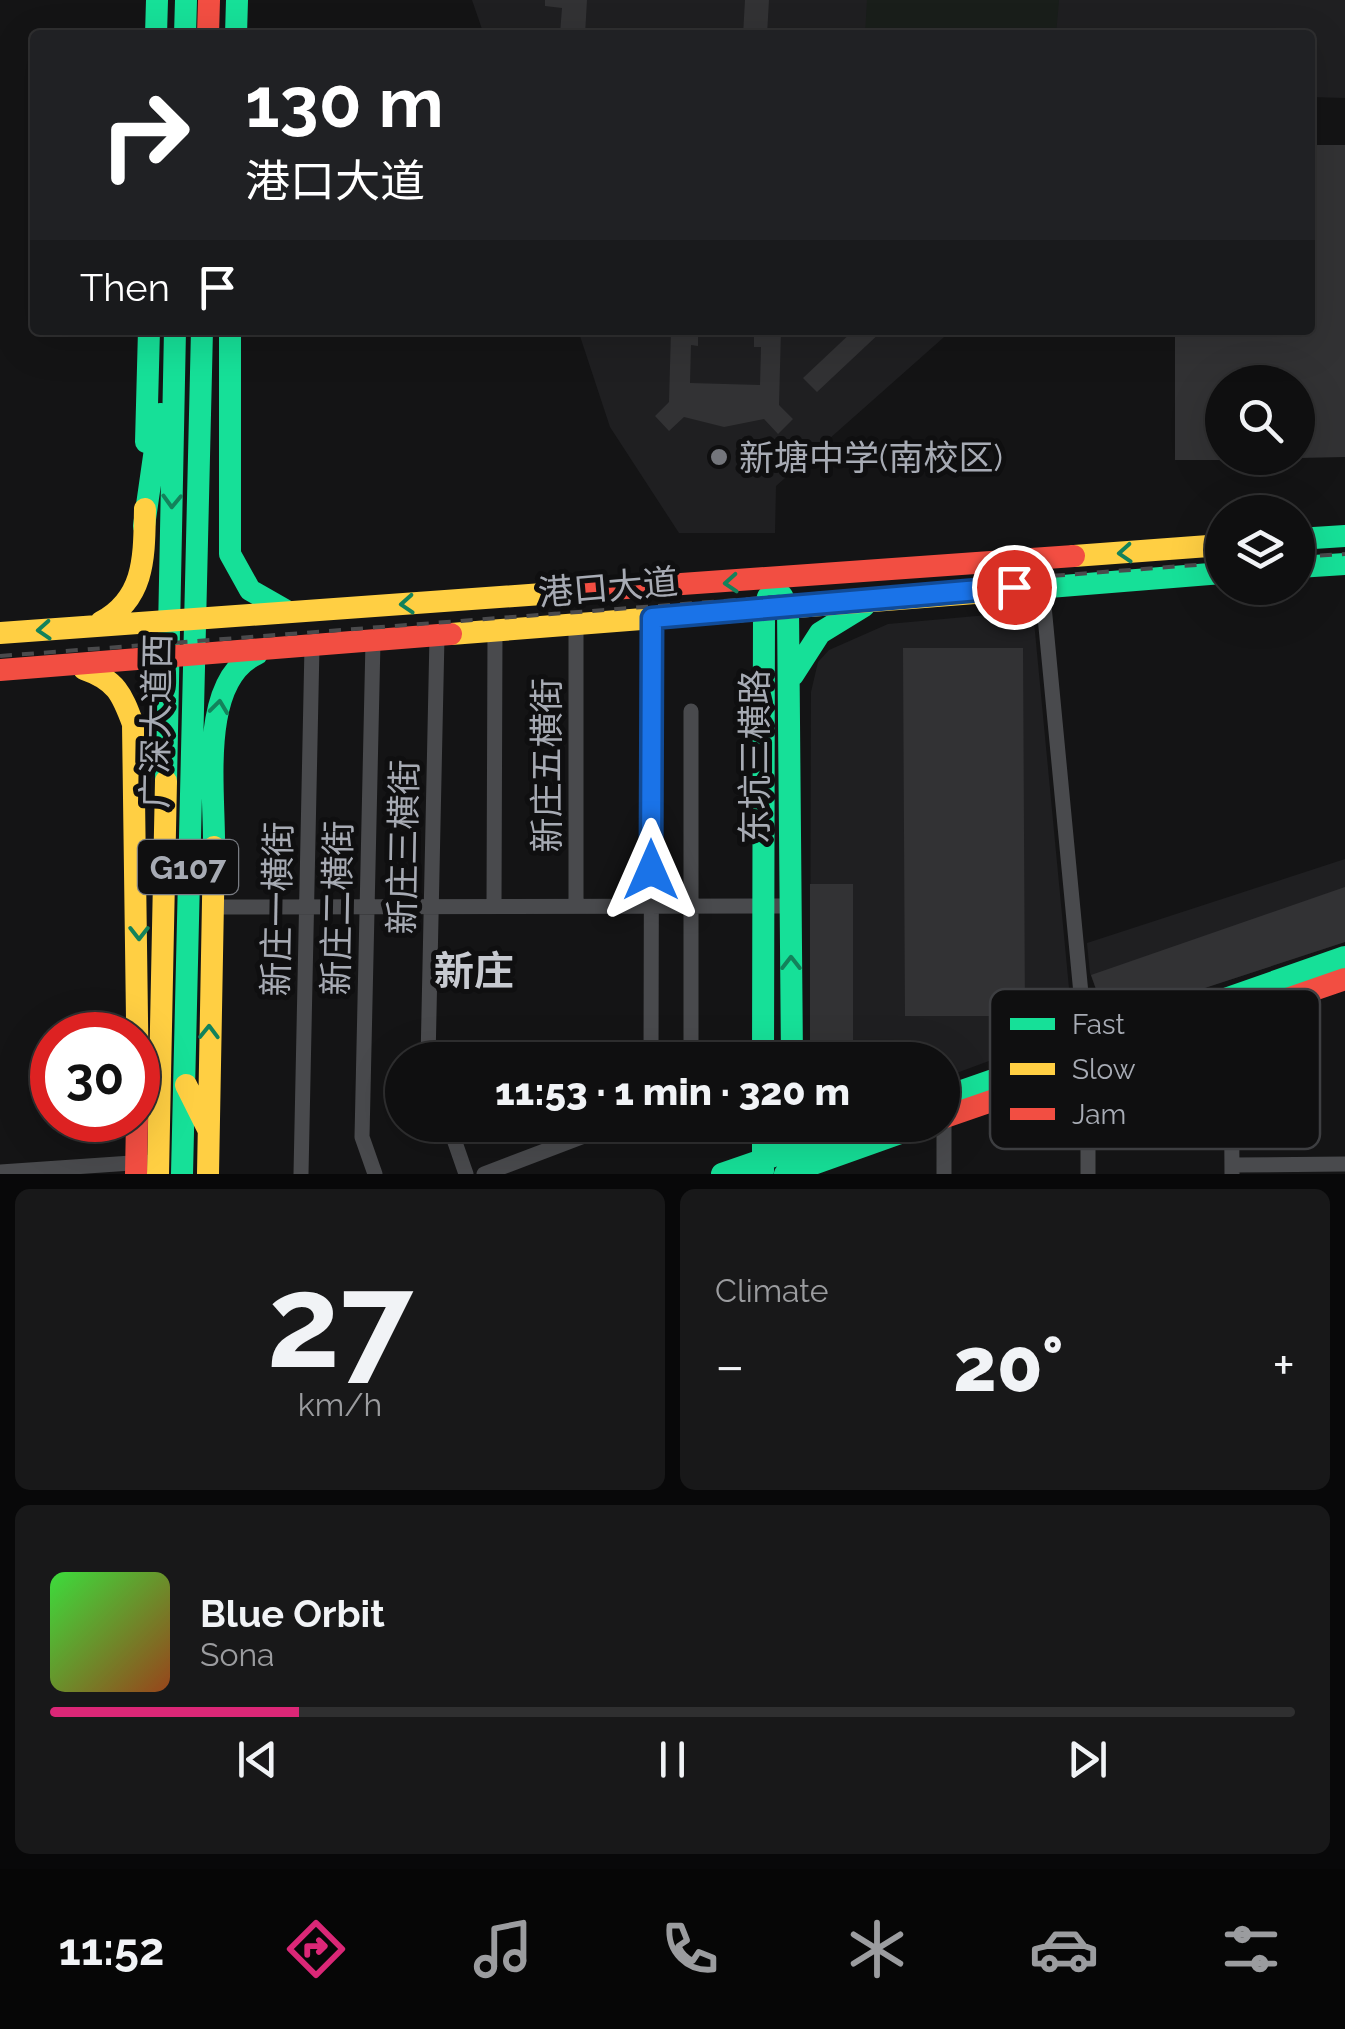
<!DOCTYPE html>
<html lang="en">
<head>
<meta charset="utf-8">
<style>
  :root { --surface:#0f0f10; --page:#181819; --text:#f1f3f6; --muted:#9b9c9f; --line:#2f2f30; --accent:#db2777 }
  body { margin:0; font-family:Raleway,"Noto Sans SC",sans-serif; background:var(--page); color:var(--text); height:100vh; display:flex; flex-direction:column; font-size:38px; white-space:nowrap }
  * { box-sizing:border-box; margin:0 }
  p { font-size:32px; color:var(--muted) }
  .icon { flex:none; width:55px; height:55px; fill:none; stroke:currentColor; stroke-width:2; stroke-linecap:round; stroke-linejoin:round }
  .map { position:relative; height:1174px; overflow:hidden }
  .details { display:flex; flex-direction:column; gap:15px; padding:15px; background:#080809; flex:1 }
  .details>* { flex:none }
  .guide { position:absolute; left:30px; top:30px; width:1285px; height:305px; border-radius:10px; box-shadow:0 10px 40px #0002,0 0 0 2px var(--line); background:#202124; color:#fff; overflow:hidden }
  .buttons { position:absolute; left:1205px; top:365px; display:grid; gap:20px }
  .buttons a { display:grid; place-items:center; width:110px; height:110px; border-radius:50%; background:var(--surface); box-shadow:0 10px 40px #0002,0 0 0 2px var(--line); font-size:50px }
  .speed { position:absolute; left:30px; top:1012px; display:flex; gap:20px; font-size:50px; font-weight:700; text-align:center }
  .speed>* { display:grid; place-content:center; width:130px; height:130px; border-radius:50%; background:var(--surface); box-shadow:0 10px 40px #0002,0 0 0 2px var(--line); line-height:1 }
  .speed .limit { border:15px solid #d22; background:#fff; color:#111 }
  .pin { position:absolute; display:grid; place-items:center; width:85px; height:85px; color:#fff; margin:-42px; border:5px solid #fff; border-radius:50%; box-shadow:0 2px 10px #0007 }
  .me { position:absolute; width:110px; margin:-55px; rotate:0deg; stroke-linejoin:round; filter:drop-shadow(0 0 8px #0008) }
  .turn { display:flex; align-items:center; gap:35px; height:210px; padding:0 50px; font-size:45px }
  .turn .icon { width:130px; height:130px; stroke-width:2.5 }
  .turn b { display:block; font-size:70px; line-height:85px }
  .then { display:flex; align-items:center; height:95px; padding:0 50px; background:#0003; gap:20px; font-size:38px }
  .big { font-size:75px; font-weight:800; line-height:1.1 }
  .details .tile { flex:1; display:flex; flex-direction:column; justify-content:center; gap:15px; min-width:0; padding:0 35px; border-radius:15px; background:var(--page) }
  .details .dial { align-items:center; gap:0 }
  .dial b { font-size:130px; line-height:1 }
  .song { display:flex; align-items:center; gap:30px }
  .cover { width:120px; height:120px; border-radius:15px; background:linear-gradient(135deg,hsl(120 70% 55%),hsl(20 70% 35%)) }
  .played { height:10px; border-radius:5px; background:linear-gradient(90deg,var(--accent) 20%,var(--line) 20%) }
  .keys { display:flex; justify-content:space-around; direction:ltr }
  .heat { display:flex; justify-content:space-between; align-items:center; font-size:55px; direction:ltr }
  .details .tiles { flex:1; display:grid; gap:15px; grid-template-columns:1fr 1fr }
  .tile:last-child { grid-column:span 2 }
  .trip { position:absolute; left:385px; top:1042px; width:575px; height:100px; border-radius:50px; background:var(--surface); box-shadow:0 10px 40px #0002,0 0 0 2px var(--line); font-weight:800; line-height:100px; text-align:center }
  .tab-bar { display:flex; height:160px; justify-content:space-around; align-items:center; background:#060606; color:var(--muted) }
  .tab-bar .icon { width:70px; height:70px }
  .tab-bar .selected { color:var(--accent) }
  .tab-bar b { font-size:45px; color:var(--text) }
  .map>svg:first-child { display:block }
  .built { fill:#1f1f21 }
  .green { fill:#191e1a }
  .building { fill:#323234 }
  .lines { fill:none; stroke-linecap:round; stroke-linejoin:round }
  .street { stroke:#494a4d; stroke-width:15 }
  .fast { stroke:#16e098; stroke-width:22 }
  .slow { stroke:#ffcf43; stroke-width:22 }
  .jam { stroke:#f24e42; stroke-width:22 }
  .rail { stroke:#4a4a4c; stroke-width:4; stroke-dasharray:12 10; stroke-linecap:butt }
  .oneway { stroke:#13825b }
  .route-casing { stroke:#114b97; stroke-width:25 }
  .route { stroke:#1a73e8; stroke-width:18 }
  .poi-dot { fill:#74767c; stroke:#0f0f10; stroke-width:4 }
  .labels { text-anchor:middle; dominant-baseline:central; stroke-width:10; stroke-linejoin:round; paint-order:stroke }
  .shield { fill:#0f0f10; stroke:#797c83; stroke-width:2.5 }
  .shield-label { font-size:32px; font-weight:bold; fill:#a7abb4 }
  .poi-label { font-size:35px; fill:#a7abb4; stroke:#0f0f10; text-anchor:start }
  .street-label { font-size:35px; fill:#a7abb4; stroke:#0f0f10 }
  .quarter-label { font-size:40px; font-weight:bold; fill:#c7cad0; stroke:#0f0f10 }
  .key { fill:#0f0f10; stroke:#3d3e41; stroke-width:2.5 }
  .key-label { font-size:28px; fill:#a7abb4 }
</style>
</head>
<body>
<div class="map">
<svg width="1345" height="1174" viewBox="0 0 1345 1174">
  <rect width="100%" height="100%" fill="#141415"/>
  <path class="built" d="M472,0H1345V98L1310,97V35H484Z
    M578,330H952L776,486L775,533H679L610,427Z
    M1033,611L1073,1030L943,1078L942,1060H810L811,692L818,662L829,650L888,624Z
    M1345,859V942L1107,1020L1090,973L1087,943Z"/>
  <path class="green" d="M867,0H1059L1056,35H865Z"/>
  <path class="building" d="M545,0H587L585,35L560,34L562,8L545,6Z
    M745,0H769L767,35H743Z
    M1310,145H1345V457L1298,458V382H1222V460H1175V330H1310Z
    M671,330H698V346L691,345L690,383L760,385L761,347H754V330H781L779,405L793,419L778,434L764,419L724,427L684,417L669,431L655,416L669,402Z
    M854,330H883L817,392L803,378Z
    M903,648H1023L1025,1016H905Z
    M810,884H853V1060H810Z
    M1345,887V942L1107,1020L1091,975Z"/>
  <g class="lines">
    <path class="street" d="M1042,585L1088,1067V1174
      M373,641L362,1137L375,1174
      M494,906L495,631
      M576,906V625
      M212,907L791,906
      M1231,1019L1232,1174
      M428,1060L437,636
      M651,1060L652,619
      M691,1060V711
      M944,1117V1174
      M449,1125L466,1174
      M1232,1165L1345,1164
      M0,1172L146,1162
      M301,1174L312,646
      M484,1174L613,1125"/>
    <path class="fast" d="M156,35L157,0
      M185,35L186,0
      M236,35L237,0
      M230,330V554L250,590L285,610
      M146,442L149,330
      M144,526L160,414
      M1298,539L1345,536
      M1298,567L1345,564
      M975,593L1222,573
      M782,596L788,608L792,1060
      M793,675L820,633L864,606
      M166,781L175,330
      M214,847C215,792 198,680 257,654
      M763,1060L764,610L768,597
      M942,1098L1345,957
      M763,1125V1171
      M182,1174L202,330
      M722,1174L862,1125
      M785,1174L923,1125"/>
    <path class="slow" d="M1074,556L1222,545
      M101,622C146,598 144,555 145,509
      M0,633L570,592
      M451,634L975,593
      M84,669C116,680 122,694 133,724L138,1092
      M186,1085L208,1129
      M158,1174L166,781
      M208,1174L214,847"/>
    <path class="jam" d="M208,35L209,0
      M570,592L1074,556
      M0,670L451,634
      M942,1118L1345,979
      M136,1174L137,1120"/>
    <path class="rail" d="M1298,557L1345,554
      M0,656L1222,563"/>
  </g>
  <defs><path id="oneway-chevron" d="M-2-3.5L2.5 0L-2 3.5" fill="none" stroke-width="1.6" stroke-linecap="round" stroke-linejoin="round" transform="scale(2.5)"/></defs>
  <g class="oneway">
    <use href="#oneway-chevron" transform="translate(172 501) rotate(92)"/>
    <use href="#oneway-chevron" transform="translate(1125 553) rotate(176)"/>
    <use href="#oneway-chevron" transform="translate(731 583) rotate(176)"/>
    <use href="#oneway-chevron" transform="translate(407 604) rotate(176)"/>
    <use href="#oneway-chevron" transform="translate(44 630) rotate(176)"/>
    <use href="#oneway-chevron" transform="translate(219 707) rotate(-83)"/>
    <use href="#oneway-chevron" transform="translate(139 933) rotate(90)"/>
    <use href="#oneway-chevron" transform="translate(791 963) rotate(-90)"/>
    <use href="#oneway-chevron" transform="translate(209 1032) rotate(-89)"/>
  </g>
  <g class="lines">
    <g class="route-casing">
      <path id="route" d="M651,870L652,618L1014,587"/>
    </g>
    <use href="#route" class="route"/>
  </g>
  <circle class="poi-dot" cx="719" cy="457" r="10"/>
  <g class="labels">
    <rect class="shield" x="138" y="840" width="100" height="54" rx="8"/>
    <g class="shield-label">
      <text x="188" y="867">G107</text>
    </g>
    <g class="poi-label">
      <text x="739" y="457">新塘中学(南校区)</text>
    </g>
    <g class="street-label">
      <text transform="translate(608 587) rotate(-5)">港口大道</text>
      <text transform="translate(156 721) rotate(-89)">广深大道西</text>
      <text transform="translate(754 757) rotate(-90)">东坑三横路</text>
      <text transform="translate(546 765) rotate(-90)">新庄五横街</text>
      <text transform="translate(403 847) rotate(-89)">新庄三横街</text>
      <text transform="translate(337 908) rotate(-89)">新庄二横街</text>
      <text transform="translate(277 909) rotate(-89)">新庄一横街</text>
    </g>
    <g class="quarter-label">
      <text x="474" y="970">新庄</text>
    </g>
  </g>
  <rect x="990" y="989" width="330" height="160" rx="15" class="key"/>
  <rect x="1010" y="1018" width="45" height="12" fill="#16e098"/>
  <rect x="1010" y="1063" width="45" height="12" fill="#ffcf43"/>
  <rect x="1010" y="1108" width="45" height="12" fill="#f24e42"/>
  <g class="key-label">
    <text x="1072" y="1034">Fast</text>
    <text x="1072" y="1079">Slow</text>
    <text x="1072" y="1124">Jam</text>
  </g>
</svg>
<div class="buttons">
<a><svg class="icon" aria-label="search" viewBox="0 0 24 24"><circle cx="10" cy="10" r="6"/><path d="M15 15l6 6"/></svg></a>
<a><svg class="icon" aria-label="layers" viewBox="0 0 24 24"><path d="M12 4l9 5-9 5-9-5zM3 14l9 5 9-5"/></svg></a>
</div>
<div class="speed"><div class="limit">30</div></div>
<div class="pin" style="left:1014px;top:587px;background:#d93025"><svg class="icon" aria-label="arrive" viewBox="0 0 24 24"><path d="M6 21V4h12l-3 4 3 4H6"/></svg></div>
<svg class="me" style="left:651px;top:870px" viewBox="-20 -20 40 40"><path d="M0-17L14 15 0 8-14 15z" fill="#1a73e8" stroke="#fff" stroke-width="4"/></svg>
<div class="trip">11:53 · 1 min · 320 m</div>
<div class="guide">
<div class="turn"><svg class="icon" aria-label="right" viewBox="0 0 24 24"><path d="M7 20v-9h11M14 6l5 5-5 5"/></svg><div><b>130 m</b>港口大道</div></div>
<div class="then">Then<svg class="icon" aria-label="arrive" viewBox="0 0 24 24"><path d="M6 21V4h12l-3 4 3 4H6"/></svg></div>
</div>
</div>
<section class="details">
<div class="tiles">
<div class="tile dial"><b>27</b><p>km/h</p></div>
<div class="tile"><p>Climate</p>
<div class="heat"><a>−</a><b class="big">20°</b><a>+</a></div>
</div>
<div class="tile">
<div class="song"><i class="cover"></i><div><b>Blue Orbit</b><p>Sona</p></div></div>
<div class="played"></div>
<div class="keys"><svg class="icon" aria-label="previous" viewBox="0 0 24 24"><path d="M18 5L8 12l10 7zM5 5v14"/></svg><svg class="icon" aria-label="pause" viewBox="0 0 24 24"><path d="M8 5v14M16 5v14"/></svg><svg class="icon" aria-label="next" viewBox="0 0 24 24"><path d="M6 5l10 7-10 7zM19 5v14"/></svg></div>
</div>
</div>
</section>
<nav class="tab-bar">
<b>11:52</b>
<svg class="icon selected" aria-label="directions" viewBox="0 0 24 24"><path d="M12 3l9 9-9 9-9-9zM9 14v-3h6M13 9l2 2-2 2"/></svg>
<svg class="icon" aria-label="music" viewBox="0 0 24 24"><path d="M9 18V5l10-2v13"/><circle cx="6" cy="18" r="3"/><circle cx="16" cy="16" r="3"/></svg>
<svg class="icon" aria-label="phone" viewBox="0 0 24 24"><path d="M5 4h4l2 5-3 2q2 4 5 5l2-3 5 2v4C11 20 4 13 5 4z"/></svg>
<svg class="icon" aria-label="climate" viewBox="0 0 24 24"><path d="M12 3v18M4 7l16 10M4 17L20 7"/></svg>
<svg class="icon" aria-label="car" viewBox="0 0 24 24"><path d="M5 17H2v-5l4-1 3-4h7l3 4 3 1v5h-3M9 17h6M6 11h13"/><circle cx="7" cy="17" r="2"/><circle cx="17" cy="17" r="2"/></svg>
<svg class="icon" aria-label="filters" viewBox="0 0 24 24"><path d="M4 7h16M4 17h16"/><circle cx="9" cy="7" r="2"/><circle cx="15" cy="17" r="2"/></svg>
</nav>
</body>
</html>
